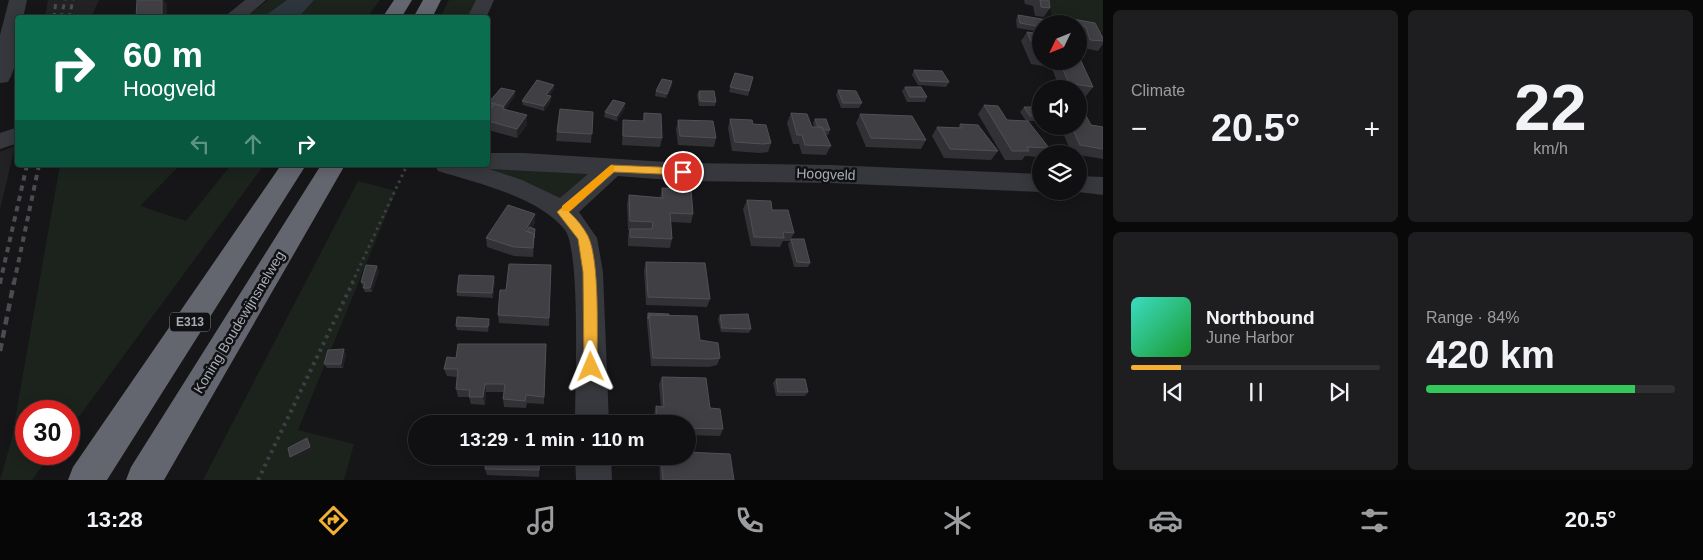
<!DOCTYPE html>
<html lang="en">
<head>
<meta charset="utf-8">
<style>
  :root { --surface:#101012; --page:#1e1e20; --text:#f1f3f6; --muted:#9c9d9f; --line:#303032; --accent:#f2b134 }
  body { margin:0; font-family:Arial,sans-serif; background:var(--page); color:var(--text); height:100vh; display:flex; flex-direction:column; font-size:19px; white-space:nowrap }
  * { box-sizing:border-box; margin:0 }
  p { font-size:16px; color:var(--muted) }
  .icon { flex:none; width:28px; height:28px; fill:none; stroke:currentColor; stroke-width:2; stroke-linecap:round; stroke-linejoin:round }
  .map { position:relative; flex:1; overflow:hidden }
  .sheet { display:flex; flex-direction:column; gap:10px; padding:10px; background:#09090a; width:600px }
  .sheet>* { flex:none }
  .banner { position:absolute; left:15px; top:15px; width:475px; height:152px; border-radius:5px; box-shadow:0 2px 12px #0003,0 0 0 1px var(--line); background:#0b6e4f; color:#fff; overflow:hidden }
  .needle { width:32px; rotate:227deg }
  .buttons { position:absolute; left:1032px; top:15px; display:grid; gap:10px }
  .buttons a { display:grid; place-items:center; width:55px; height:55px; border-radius:50%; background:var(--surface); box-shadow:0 2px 12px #0003,0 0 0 1px var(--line); font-size:25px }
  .speed { position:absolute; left:15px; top:400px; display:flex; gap:10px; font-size:25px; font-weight:700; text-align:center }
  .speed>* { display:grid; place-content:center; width:65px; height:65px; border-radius:50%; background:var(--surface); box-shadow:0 2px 12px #0003,0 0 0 1px var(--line); line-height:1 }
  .speed .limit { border:8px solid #d22; background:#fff; color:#111 }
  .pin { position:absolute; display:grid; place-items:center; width:42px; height:42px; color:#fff; margin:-21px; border:2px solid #fff; border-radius:50%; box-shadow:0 1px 5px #0007 }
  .me { position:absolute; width:55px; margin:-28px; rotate:359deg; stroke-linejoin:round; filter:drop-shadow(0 0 4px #0008) }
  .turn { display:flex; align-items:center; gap:18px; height:105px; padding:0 25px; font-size:22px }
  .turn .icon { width:65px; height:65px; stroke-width:2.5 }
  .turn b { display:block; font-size:35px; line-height:42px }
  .lanes { display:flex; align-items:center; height:48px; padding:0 25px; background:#0003; justify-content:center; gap:25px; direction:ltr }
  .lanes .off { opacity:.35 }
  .big { font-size:38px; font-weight:700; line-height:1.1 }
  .sheet .widget { flex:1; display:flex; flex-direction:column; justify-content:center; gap:8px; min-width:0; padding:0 18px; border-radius:8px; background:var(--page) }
  .sheet .dial { align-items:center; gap:0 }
  .dial b { font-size:65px; line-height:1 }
  .song { display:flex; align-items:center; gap:15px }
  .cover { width:60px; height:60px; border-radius:8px; background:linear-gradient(135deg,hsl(170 70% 55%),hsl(130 70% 35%)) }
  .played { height:5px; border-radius:2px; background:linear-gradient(90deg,var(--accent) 20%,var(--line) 20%) }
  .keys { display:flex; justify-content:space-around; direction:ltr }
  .heat { display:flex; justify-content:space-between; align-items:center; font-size:28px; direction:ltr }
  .charge { height:8px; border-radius:4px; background:linear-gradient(90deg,#34c759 84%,var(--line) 0) }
  .sheet .tiles { flex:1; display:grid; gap:10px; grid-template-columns:repeat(2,1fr) }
  .trip { position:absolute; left:408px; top:415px; width:288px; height:50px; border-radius:25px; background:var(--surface); box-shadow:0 2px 12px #0003,0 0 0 1px var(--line); font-weight:700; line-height:50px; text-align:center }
  .tabs { display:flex; height:80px; justify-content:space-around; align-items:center; background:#060607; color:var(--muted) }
  .tabs .icon { width:35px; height:35px }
  .tabs .current { color:var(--accent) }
  .tabs b { font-size:22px; color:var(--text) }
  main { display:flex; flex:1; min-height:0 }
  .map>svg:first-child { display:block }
  .built { fill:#222225 }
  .green { fill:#1c231d }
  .water { fill:#2c353c }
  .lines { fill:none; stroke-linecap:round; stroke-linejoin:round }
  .path-far1 { stroke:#3d3f44; stroke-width:3; stroke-dasharray:2.5 4; stroke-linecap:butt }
  .path { stroke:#3d3f44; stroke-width:4; stroke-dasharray:3 4.5; stroke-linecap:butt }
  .minor { fill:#37383d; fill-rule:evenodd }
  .highway { fill:#63666e; fill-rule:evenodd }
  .rail-far2 { stroke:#4a4c52; stroke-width:3; stroke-dasharray:5 4; stroke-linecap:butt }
  .rail-far1 { stroke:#4a4c52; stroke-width:4; stroke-dasharray:5.5 5; stroke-linecap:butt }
  .rail { stroke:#4a4c52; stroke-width:4.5; stroke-dasharray:8 5.5; stroke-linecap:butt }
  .wall { fill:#323236 }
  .shaded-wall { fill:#212124 }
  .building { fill:#3f3f44; stroke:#4f5156 }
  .route { fill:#f2b134; stroke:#9d7322 }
  .slow { fill:#f59e0b }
  .labels { text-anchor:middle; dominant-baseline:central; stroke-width:5; stroke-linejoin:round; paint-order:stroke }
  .shield { fill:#111113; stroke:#7b7e86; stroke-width:1 }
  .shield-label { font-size:12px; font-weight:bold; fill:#a8adb8 }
  .street-label { font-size:14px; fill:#a8adb8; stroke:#111113 }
</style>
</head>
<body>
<main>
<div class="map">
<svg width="1103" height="480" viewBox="0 0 1103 480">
  <rect width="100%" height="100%" fill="#161618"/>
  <path class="built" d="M48,0H99L91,17H45Z
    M15,146L0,210V152Z"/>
  <path class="green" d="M268,0H287L263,17L244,18Z
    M314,0H380L367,17L299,18Z
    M449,0H477L468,17L440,18Z
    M1048,0H1103V33L1079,29V24H1054Z
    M488,164L539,166L593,172L561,199L472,165Z
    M60,165H180L140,206L186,221L231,165H264L69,430V411H26V454H51L32,480H0L11,442Z
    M358,181L396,191L298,430L354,444L344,480H203Z"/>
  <path class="water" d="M287,0H314L299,17H263Z"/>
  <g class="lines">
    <path class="path-far1" d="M352,283L407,165"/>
    <path class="path" d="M258,480L353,282"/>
    <path class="minor" d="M9,0H27L23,18H18C18,37 19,65 8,82L0,83V35Z
      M245,0H266L245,18H223Z
      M476,0H494L486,18H467Z
      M18,127V143L0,149V133Z
      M488,153H524L683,163L830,165L1041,174V191H1043L1041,192L830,183L683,181L618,176L579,212L597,238L603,272L609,424H575C575,390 581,252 565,230C539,197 477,183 438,171L435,165H488ZM489,169L588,174L560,198L522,180Z
      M1079,176L1103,177V195L1070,191H1079Z
      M575,456H611L612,480H576Z"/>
    <path class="highway" d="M394,0H412L401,18H382Z
      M423,0H441L432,18H413Z
      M281,165H306L107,480H68L73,467Z
      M321,165H345L164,480H126L131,467Z"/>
    <path class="rail-far2" d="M54,18L56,0
      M61,18L65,0
      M69,18L73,0"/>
    <path class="rail-far1" d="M0,283L27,165
      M14,283L39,165"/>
    <path class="rail" d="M0,284V282
      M0,351L14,282"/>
  </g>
  <path class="wall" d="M1024,0H1049L1050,8L1044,17L1035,16L1033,6L1025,4Z
    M1018,15L1053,21L1056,16L1095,23L1103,38V44L1098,51L1084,48L1079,36V24H1041V32L1017,28L1016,20Z
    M1027,32L1041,34V61H1054L1049,67L1031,64L1021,41Z
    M1055,61H1079L1093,87L1086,96L1079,95V89H1060L1051,66Z
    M914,70L949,82L946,87L918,85L912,75Z
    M735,73L753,77L748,96L729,92Z
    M672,81V86L666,98L655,96L656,91Z
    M905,87L927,97L925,102H907L902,91Z
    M554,89L549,96L551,101L544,111L523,105L522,101Z
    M838,90L862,103L859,108H841L836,95Z
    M699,91L716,102L715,106H699L697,95Z
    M515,96L505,110L527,125L517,138L488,130V103H489V102Z
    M984,105L1007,120L1049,148L1044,154H1041V157L1025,156L1022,160H1005L978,114Z
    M1024,107L1038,116L1034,121H1026L1020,112Z
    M625,108L617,121L604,117L605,112Z
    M593,112L591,143L556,141L557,132Z
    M644,113L662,138L660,147L622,145L623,120L643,121Z
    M791,113L812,127H814L813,123L815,119L830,130L828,135H825L831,146L826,155L802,154L799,144H793L787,123Z
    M860,114L926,140L921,149L866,147L856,123Z
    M730,119L753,124L771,143L768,152L760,153L732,151L728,128Z
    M678,120L716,138L714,147L678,145L676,129Z
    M960,124L998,151L991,160L944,158L932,136L937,127L958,128Z
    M1091,125L1103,127V159L1079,155V154H1072L1060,126Z
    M662,188L693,214L691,223L671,222L672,239L670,248L628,246V238L629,230H628L627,204L629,195L660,198Z
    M747,200L772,210L794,233L791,239L810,263L808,267H794L788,244L790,241H783L780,247L751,246L743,209Z
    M535,214V223L532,228L535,234L533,257L514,256L487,247L486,238Z
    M646,262L710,299L707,307L646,305L644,270Z
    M551,265L549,326L499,323L498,315L506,290Z
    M379,271L372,292H365L361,282Z
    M495,281L493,298L457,296V292Z
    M648,313L669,315L700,340L720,358L717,365L709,367L651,366L647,323V317Z
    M720,315L751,329L749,333L721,332L718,319Z
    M490,323L488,332L457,330L456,326Z
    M546,344L544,404L527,403L526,408L504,407L503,399L504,392H486L485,405L471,404L469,397H458L456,389L457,377L447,376L444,369L456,358Z
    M346,354L343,368H327L324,364Z
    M662,377L710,408L723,429L720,436L686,435V424H654V414L656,406L661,407L659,384Z
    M776,379L808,392L805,396H776L773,383Z
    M540,456L539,477L487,475L485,469Z
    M659,456H686L734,480H660Z"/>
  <path class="shaded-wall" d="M162,0H164L167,5V18H162Z
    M672,81V86L666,98L667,94Z
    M554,85V89L546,100V95Z
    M515,91V96L505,110L503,109L504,106Z
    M551,96V101L544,111V106Z
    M625,103V108L617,121V116Z
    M527,115V125L517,138V129Z
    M535,214V223L527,236L525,231Z
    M535,229V234L533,257V248Z
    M377,266L379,271L372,292L370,288Z
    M494,276L495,281L493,298L492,293Z
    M489,319L490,323L488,332V327Z
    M344,349L346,354L343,368L341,364Z
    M485,384L486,392L485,405L483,397Z
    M307,438L310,442L313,451L293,460L290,457Z"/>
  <path class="building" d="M137,0H162V18H136Z
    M1040,0H1049L1050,8L1041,7Z
    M1018,15L1053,21L1054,24H1041V27L1020,23Z
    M1056,16L1095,23L1103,38V41L1090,40L1086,27L1079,26V24L1059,23Z
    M1027,32L1041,34V56L1037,55Z
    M1079,60L1081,61L1093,87L1069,83L1059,61H1079Z
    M914,70L942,71L949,82L920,81Z
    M735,73L753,77L749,91L730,87Z
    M662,79L672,81L667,94L656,91Z
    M537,80L554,85L546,95L551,96L544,106L522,101Z
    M905,87H921L927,97H910Z
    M501,88L515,91L504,106L489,102Z
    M838,90L856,91L862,103H843Z
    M699,91H714L716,102L700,101Z
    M613,100L625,103L617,116L605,112Z
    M488,103L494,104L491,108L488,107Z
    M494,104L504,107L503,109L527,115L517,129L488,121V117L489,115L488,114V112Z
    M984,105L998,106L1007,120L1028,121L1049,148L1027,147L1029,151H1012Z
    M1024,107H1032L1038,116H1030Z
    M560,109L593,112L592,134L557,132Z
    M1079,112H1084L1091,125L1103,127V149L1080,145L1071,126H1079Z
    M644,113L661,114L662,138L623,136V120L644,121Z
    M791,113L807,114L812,127H822L831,146L805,145L802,135H797Z
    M860,114L912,116L926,140L871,138Z
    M730,119L752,120L753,124L766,125L771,143L763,144L735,142Z
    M815,119H826L830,130H823L822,127H818Z
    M678,120L713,121L716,138L680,136Z
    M960,124L978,125L998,151L950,149L937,127L962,128Z
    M662,188L691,189L693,214L670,213L672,239L630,237V229H652L653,222L630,221L629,195L663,198Z
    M747,200L771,201L772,210H788L794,233L783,232L784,238L754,237Z
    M508,205L535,214L525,231L534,234L533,248L514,247L486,238Z
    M529,227L535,229L534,238V234L527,231Z
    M791,239H804L810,263L797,262Z
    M646,262L705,263L710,299L648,297Z
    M509,264L551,265L549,318L498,315L500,290H506Z
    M366,265L377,266L370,288H363L365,283L361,282Z
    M459,275L494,276L492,293L457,292Z
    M648,313L669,314V315H649L648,319Z
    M748,314L751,329L722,328L720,315Z
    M649,315L697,316L700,340L718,343L720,358L712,359L653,358Z
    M457,317L489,319L488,327L456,326Z
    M458,344H546L544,397L526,395L525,401L503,399L505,384H485L483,397H469L470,390L456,389L458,369H444L447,357L456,358Z
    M344,349L341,364H324L328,350Z
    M662,377L706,378L710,408L720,409L723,429L686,428V424H657L656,406L664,407Z
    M776,379H805L808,392H778Z
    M442,420H467L466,424H441Z
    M307,438L310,447L290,457L288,448Z
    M686,452L730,454L734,480H663L661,456H686Z
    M486,456H540L539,470L485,469Z"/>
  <path class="route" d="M611,165L683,168L688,172L683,175L614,172L569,212C577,219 583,227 588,236C600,261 597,336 597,367L595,371L591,373L586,371L584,367L583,272L578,239L557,212Z"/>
  <path class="slow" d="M611,165L614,166V171L570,211H562V206Z"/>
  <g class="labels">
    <rect class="shield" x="170" y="312.5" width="40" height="19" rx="4"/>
    <g class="shield-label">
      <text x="190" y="322">E313</text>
    </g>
    <g class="street-label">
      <text transform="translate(826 174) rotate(2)">Hoogveld</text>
      <text transform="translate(239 322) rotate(-59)">Koning Boudewijnsnelweg</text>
    </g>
  </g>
</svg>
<div class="buttons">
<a><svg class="needle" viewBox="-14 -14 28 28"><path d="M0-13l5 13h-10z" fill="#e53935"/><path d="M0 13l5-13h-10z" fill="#9c9d9f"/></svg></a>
<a><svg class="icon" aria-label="sound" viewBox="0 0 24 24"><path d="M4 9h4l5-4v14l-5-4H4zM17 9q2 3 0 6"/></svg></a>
<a><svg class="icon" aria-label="layers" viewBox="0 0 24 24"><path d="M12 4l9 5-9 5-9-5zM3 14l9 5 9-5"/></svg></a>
</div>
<div class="speed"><div class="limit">30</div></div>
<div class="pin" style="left:683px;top:172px;background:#d93025"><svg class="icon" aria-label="arrive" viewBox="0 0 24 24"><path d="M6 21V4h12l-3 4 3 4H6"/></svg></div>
<svg class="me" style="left:591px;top:367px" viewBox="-20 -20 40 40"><path d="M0-17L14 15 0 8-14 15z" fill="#f2b134" stroke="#fff" stroke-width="4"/></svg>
<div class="trip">13:29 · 1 min · 110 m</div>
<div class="banner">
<div class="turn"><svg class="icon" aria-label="right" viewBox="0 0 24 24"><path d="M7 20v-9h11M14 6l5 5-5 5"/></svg><div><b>60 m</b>Hoogveld</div></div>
<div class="lanes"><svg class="icon off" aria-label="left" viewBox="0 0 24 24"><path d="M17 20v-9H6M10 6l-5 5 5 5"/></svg><svg class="icon off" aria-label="ahead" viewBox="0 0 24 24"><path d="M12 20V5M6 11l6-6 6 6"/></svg><svg class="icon" aria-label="right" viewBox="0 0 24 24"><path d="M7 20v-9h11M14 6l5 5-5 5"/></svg></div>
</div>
</div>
<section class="sheet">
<div class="tiles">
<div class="widget"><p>Climate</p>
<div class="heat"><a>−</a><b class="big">20.5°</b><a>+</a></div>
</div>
<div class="widget dial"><b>22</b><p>km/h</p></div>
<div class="widget">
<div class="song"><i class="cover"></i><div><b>Northbound</b><p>June Harbor</p></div></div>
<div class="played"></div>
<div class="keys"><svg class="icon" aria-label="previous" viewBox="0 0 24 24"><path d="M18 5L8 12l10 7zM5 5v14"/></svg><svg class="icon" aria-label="pause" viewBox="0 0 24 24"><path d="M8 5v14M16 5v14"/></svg><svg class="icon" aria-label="next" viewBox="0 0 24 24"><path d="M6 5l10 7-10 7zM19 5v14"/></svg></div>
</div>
<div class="widget"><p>Range · 84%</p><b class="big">420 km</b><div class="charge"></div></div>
</div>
</section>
</main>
<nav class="tabs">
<b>13:28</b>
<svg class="icon current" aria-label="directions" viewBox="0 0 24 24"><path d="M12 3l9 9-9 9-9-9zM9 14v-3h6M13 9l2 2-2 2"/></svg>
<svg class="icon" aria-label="music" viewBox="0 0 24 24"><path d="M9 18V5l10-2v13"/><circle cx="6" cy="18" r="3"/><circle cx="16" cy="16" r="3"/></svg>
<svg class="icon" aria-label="phone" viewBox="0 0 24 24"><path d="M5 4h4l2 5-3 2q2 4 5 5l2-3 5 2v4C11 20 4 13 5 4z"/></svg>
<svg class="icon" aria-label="climate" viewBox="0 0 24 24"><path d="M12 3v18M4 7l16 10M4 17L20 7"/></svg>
<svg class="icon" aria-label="car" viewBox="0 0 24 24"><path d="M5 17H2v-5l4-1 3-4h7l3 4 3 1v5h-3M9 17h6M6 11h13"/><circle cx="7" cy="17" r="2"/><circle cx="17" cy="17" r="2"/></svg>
<svg class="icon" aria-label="filters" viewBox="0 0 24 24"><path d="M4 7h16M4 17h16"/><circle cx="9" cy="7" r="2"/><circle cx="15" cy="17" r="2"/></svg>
<b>20.5°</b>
</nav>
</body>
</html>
